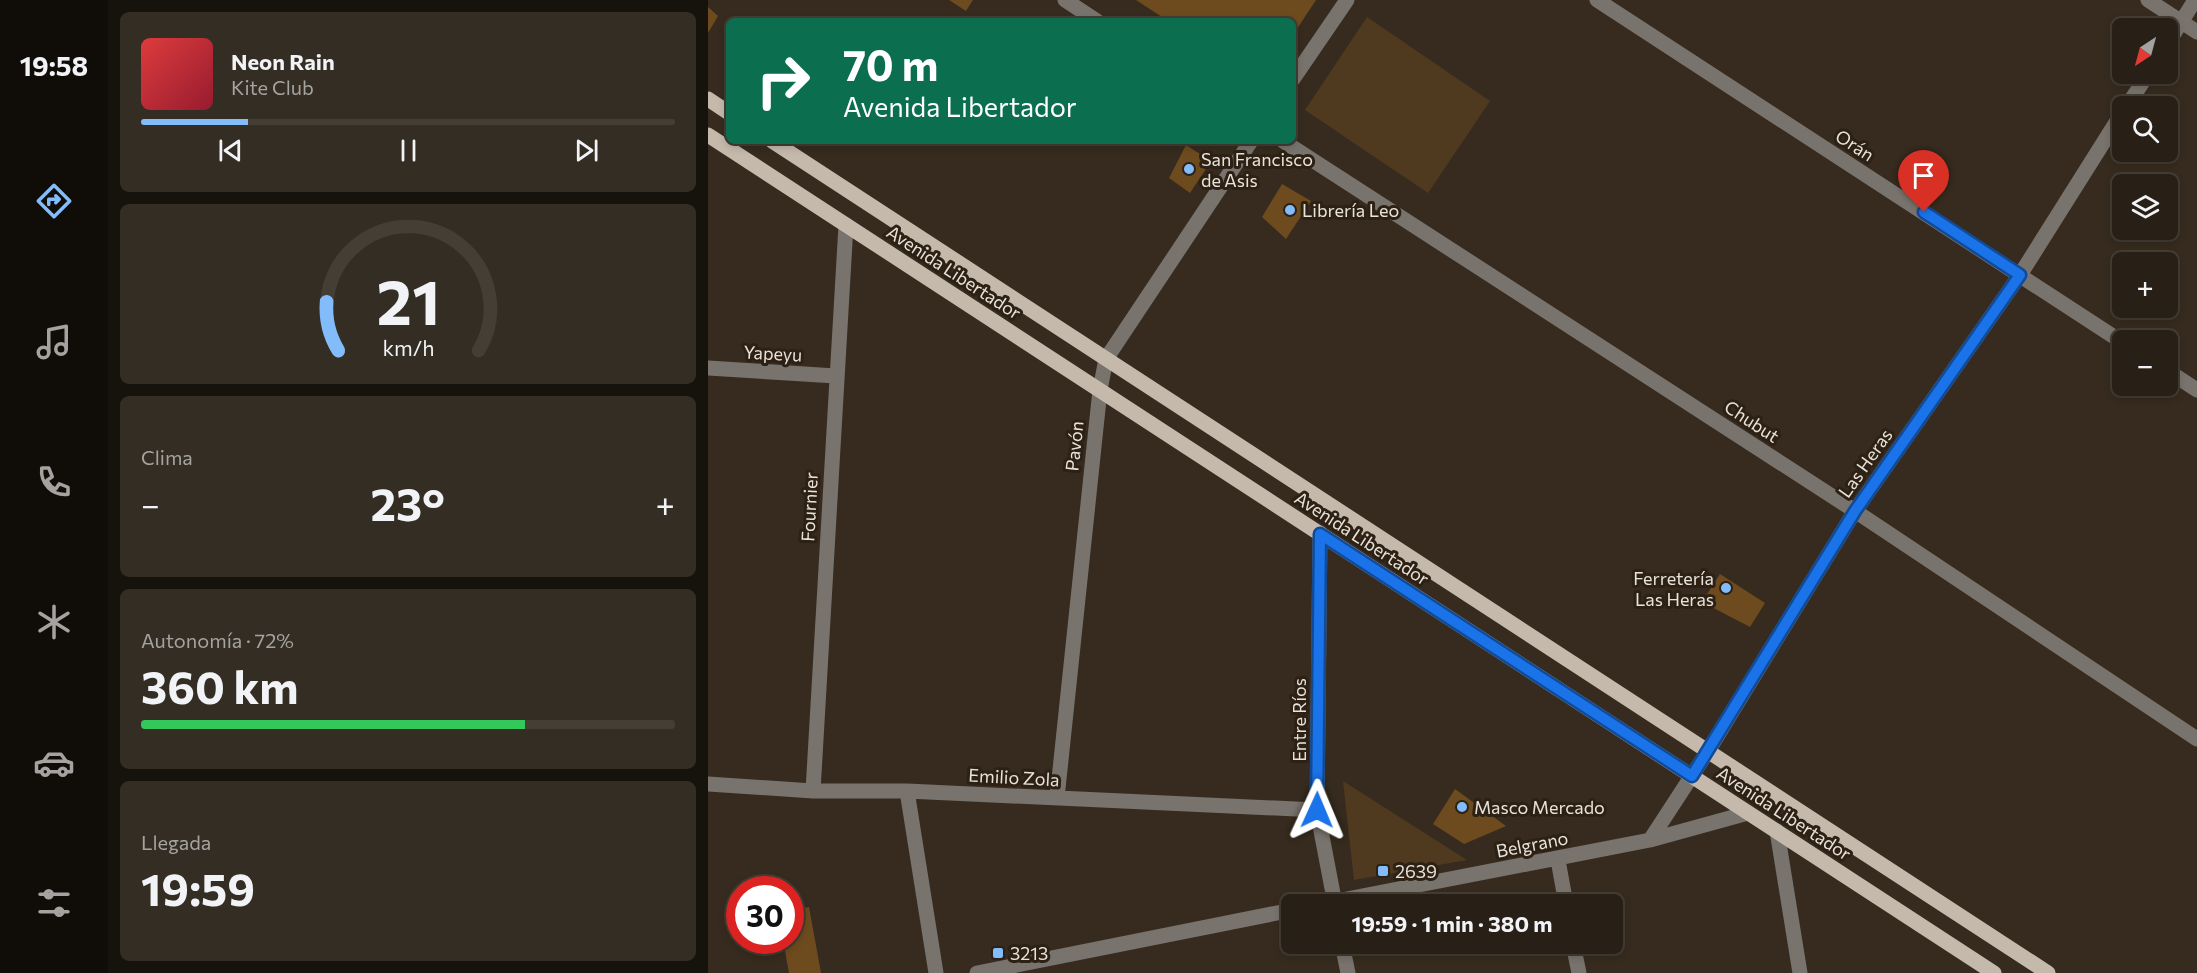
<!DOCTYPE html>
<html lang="es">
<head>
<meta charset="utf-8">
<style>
  :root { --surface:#282016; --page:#342d23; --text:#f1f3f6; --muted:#a5a3a1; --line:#443e35; --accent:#82bcfa }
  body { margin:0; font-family:Commissioner,sans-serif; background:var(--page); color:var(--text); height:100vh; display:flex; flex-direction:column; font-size:22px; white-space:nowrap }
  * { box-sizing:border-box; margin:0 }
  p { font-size:20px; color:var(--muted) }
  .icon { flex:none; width:33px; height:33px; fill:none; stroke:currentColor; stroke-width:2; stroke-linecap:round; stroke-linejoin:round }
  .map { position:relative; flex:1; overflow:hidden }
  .panel { display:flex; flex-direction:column; gap:12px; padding:12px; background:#16120c; width:600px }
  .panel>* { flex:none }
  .top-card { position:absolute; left:18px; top:18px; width:570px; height:126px; border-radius:9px; box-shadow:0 3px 9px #0003,0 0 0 2px var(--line); background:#0b6e4f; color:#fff; overflow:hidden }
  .needle { width:39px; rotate:216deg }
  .fabs { position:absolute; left:1404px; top:18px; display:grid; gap:12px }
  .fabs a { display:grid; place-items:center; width:66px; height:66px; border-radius:9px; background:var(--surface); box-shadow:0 3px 9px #0003,0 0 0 2px var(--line); font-size:30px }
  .speed { position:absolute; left:18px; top:876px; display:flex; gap:12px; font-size:30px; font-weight:700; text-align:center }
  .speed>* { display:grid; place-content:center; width:78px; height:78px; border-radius:50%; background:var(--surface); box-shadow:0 3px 9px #0003,0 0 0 2px var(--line); line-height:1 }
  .speed .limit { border:9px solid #d22; background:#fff; color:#111 }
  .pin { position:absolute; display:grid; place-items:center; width:51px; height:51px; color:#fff; margin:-62px -26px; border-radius:50% 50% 50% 0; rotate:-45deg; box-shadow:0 0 6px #0007 }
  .pin .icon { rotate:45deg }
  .me { position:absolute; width:66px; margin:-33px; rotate:1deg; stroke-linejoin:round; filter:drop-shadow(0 0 4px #0008) }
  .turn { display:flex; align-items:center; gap:21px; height:126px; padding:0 18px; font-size:27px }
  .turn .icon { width:78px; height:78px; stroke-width:2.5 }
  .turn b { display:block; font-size:42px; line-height:51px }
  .big { font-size:45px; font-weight:700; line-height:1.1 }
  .panel .widget { flex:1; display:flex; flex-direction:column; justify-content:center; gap:9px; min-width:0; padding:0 21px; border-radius:9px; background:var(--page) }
  .panel .dial { align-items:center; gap:0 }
  .dial svg { height:156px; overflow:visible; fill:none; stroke:var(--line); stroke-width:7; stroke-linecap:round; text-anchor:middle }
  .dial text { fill:var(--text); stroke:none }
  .song { display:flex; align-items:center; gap:18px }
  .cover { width:72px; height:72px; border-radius:9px; background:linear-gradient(135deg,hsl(0 70% 55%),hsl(350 70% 35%)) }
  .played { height:6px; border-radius:3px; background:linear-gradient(90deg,var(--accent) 20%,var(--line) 20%) }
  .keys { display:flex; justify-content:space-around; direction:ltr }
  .heat { display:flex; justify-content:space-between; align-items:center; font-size:33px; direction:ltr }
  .charge { height:9px; border-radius:4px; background:linear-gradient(90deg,#34c759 72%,var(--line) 0) }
  .trip { position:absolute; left:573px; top:894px; width:342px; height:60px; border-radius:9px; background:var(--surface); box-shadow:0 3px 9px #0003,0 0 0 2px var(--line); font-weight:700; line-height:60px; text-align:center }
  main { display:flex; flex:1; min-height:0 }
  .tab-bar { display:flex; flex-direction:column; width:108px; justify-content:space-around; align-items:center; background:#100d09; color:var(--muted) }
  .tab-bar .icon { width:42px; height:42px }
  .tab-bar .active { color:var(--accent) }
  .tab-bar b { font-size:27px; color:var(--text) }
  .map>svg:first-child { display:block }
  .green { fill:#503a1f }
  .building { fill:#6d4b1e }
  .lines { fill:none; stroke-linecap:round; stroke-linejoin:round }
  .minor { stroke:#79736d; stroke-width:15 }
  .major { stroke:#c5b9ac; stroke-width:15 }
  .route-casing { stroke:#114b97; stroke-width:15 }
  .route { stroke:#1a73e8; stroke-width:10 }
  .poi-dot { fill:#82bcfa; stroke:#2c2114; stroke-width:2 }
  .labels { text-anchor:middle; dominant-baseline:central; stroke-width:6; stroke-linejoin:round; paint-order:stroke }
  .street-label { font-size:18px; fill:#e9e2d9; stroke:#2c2114 }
  .poi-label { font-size:18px; fill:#e9e2d9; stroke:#2c2114; text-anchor:start }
</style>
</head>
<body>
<main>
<nav class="tab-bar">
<b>19:58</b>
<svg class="icon active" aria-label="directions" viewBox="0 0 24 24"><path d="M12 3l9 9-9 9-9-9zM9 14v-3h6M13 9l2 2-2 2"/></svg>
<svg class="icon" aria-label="music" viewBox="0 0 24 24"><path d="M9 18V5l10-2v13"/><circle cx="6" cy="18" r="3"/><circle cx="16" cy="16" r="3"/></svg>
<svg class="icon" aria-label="phone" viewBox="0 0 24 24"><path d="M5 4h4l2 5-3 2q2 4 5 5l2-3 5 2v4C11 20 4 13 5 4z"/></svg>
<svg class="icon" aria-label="climate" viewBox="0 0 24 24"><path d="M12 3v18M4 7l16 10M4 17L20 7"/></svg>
<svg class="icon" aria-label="car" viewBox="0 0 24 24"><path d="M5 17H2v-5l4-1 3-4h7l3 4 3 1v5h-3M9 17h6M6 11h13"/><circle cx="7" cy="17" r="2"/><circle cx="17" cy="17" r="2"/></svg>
<svg class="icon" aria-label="filters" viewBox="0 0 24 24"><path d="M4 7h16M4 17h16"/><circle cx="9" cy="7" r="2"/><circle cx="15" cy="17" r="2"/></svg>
</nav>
<section class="panel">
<div class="widget">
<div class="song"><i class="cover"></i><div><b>Neon Rain</b><p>Kite Club</p></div></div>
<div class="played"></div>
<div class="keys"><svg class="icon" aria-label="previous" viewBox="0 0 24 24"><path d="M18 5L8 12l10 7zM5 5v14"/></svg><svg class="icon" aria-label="pause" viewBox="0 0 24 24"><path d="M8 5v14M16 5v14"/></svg><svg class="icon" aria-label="next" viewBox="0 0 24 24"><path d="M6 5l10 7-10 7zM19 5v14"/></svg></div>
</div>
<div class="widget dial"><svg viewBox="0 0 100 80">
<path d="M14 69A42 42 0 1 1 86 69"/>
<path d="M14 69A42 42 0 0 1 8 44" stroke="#82bcfa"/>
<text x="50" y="56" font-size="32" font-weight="700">21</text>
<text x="50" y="72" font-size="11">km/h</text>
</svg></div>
<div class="widget"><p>Clima</p>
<div class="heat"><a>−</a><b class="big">23°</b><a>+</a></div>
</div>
<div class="widget"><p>Autonomía · 72%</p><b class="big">360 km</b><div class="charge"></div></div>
<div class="widget"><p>Llegada</p><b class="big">19:59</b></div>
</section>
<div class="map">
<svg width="1489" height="973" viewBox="0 0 1489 973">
  <rect width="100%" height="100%" fill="#362b1e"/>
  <path class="green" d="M659,17L782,101L720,193L597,110Z
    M635,781L759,860L646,880Z"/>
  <path class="building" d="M241,0H265L258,11Z
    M428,0H608L585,35V21H460Z
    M0,7L10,16L0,33Z
    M478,145L503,161L482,193L461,178Z
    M574,184L603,201L578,239L554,217Z
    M1012,574L1057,603L1042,627L994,602Z
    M747,789L798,826L756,844L725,824Z
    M101,907L113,973H81L75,940H82V911Z"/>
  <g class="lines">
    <path class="minor" d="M357,0L389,21
      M889,0L1414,342
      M1440,0L1489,32
      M1460,43L1487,0
      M585,79L639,0
      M1419,106L1440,74
      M575,141L1147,511L1489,739
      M0,368L128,376
      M1460,371L1489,390
      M612,533L609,810L627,904
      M0,784L105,791H199L609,810
      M105,791L138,225
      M199,791L228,973
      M349,798L392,390L398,359L543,141
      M1069,831L1092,973
      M942,840L1000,751L1147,511L1312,275L1414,113
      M850,860L858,904
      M613,904L942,840L1040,813
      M634,944L640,973
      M865,944L871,973
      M269,973L584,910"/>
    <path class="major" d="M0,99L21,113
      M0,135L1286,973
      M64,141L1340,973"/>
  </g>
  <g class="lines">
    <g class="route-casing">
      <path id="route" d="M609,810L612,534L984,776L1147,511L1312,275L1216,212"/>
    </g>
    <use href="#route" class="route"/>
  </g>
  <g class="poi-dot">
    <circle cx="481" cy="169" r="6"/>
    <circle cx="582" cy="210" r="6"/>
    <circle cx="1018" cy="588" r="6"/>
    <circle cx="754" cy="807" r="6"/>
    <rect x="669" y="865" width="12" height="12" rx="3"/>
    <rect x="284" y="947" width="12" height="12" rx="3"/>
  </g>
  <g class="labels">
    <g class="street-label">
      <text transform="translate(1147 145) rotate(33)">Orán</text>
      <text transform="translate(246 272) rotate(33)">Avenida Libertador</text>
      <text transform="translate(65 353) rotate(3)">Yapeyu</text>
      <text transform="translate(1044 421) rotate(33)">Chubut</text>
      <text transform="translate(366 446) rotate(-84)">Pavón</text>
      <text transform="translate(1157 463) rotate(-55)">Las Heras</text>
      <text transform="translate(101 507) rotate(-87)">Fournier</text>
      <text transform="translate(654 538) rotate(33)">Avenida Libertador</text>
      <text transform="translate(591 720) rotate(-90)">Entre Ríos</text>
      <text transform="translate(306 777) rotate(3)">Emilio Zola</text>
      <text transform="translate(1076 813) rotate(33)">Avenida Libertador</text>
      <text transform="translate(824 844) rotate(-11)">Belgrano</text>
    </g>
    <g class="poi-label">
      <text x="493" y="159">San Francisco<tspan x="493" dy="21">de Asis</tspan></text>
      <text x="594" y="210">Librería Leo</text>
      <text x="1006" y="578" text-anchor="end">Ferretería<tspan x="1006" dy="21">Las Heras</tspan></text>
      <text x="766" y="807">Masco Mercado</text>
      <text x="687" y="871">2639</text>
      <text x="302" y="953">3213</text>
    </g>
  </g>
</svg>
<div class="fabs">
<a><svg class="needle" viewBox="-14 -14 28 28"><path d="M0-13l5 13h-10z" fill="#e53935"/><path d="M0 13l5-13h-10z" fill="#a5a3a1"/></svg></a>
<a><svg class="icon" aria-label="search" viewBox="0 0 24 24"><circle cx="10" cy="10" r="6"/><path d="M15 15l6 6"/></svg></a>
<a><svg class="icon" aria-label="layers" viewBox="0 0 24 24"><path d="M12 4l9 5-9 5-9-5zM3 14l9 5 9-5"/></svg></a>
<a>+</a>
<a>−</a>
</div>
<div class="speed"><div class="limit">30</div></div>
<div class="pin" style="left:1216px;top:212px;background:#d93025"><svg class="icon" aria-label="arrive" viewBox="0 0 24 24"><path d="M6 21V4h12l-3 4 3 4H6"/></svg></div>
<svg class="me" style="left:609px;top:810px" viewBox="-20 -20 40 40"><path d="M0-17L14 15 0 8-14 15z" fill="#1a73e8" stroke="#fff" stroke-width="4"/></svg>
<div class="trip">19:59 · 1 min · 380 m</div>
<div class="top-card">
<div class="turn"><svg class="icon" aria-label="right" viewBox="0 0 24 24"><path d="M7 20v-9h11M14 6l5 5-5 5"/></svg><div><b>70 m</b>Avenida Libertador</div></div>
</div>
</div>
</main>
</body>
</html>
